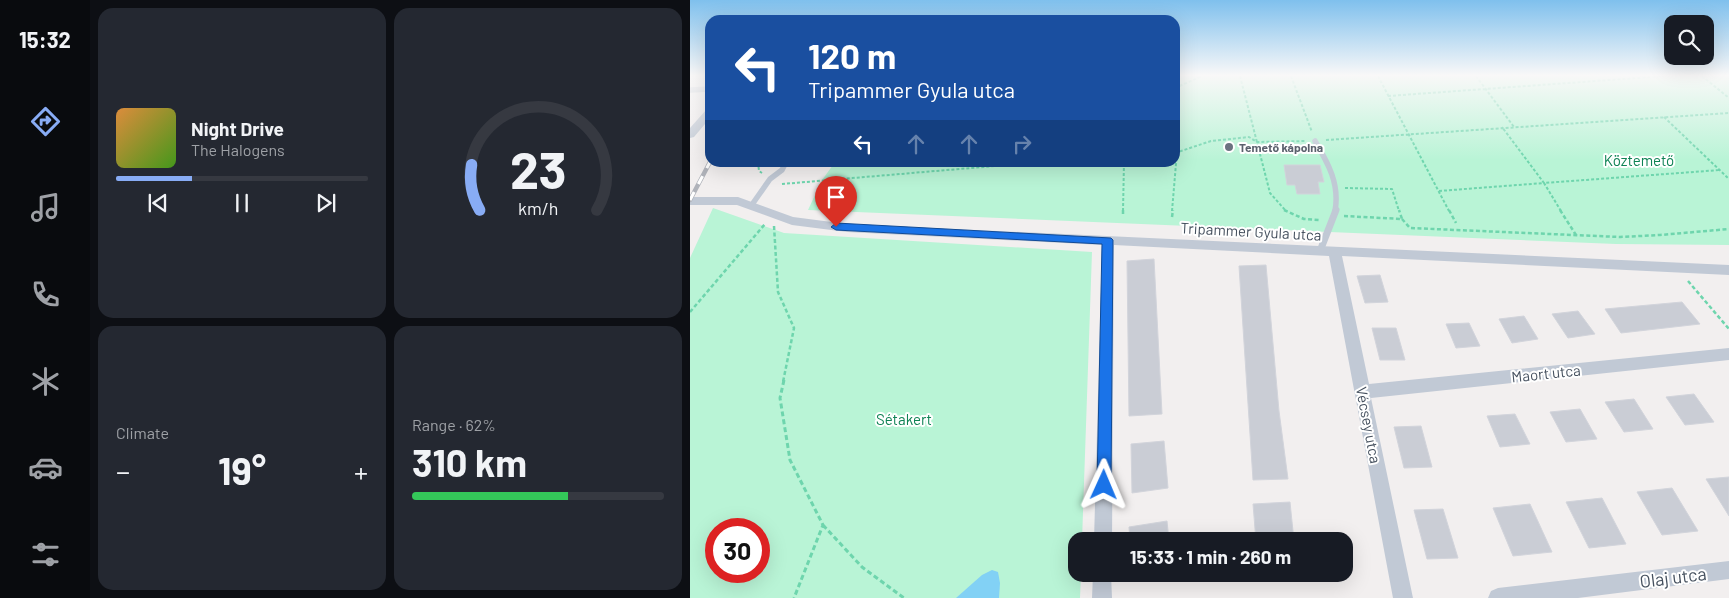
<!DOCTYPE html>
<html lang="en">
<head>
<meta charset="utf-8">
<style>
  :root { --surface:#171b24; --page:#242831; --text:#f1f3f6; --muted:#9ea1a6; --line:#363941; --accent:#88acf5 }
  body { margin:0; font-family:Barlow,sans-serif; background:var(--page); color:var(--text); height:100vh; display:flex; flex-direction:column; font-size:19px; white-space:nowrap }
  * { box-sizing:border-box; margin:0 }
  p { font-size:16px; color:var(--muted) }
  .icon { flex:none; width:28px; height:28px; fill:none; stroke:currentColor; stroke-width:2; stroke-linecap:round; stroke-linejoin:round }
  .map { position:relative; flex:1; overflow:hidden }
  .side { display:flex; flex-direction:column; gap:8px; padding:8px; background:#0d0f14; width:600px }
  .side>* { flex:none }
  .guide { position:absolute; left:15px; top:15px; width:475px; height:152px; border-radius:15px; box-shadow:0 5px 20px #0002; background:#1a4fa0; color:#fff; overflow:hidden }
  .tools { position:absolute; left:974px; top:15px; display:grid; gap:10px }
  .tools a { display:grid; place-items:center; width:50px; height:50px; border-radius:10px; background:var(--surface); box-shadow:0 5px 20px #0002; font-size:25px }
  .speed { position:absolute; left:15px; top:518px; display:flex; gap:10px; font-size:25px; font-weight:700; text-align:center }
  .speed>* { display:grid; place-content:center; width:65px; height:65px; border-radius:50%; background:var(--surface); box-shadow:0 5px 20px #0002; line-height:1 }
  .speed .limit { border:8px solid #d22; background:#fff; color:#111 }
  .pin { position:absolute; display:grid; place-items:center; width:42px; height:42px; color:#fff; margin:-51px -21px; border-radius:50% 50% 50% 0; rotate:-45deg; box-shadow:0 0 5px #0007 }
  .pin .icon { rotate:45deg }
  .me { position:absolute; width:55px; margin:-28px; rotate:1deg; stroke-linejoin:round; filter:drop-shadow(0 0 4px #0008) }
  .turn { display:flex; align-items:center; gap:18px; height:105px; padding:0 20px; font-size:22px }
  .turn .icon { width:65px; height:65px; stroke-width:2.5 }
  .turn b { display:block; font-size:35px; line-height:42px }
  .lanes { display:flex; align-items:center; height:48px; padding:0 20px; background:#0003; justify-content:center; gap:25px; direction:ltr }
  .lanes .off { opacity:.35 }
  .big { font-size:38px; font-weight:700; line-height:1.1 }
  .side .tile { flex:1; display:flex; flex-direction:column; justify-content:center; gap:8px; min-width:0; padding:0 18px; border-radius:15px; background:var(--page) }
  .side .dial { align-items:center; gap:0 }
  .dial svg { height:130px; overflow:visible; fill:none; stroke:var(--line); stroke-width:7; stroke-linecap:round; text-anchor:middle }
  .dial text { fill:var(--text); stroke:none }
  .song { display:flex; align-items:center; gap:15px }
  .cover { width:60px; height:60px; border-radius:8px; background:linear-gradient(135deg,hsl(30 70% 55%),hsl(100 70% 35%)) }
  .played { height:5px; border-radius:2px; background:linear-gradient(90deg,var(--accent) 30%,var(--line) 30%) }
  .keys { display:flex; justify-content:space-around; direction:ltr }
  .heat { display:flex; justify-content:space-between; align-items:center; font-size:28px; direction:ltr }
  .charge { height:8px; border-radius:4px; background:linear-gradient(90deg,#34c759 62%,var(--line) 0) }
  .side .tiles { flex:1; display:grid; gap:8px; grid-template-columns:repeat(2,1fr) }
  .trip { position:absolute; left:378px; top:532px; width:285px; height:50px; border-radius:15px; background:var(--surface); box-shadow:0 5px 20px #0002; font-weight:700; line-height:50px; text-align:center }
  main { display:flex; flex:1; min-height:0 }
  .dock { display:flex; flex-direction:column; width:90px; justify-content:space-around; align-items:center; background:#090b0e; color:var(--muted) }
  .dock .icon { width:35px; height:35px }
  .dock .current { color:var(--accent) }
  .dock b { font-size:22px; color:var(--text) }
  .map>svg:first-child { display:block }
  .green { fill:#b9f4d6; fill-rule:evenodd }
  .water { fill:#82d1f5 }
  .building { fill:#cacdd5; stroke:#d2d4db }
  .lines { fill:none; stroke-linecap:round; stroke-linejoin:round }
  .path-far2 { stroke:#6ed5ad; stroke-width:2; stroke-dasharray:3 2; stroke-linecap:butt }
  .path-far1 { stroke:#6ed5ad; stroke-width:2.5; stroke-dasharray:4 2.5; stroke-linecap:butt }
  .path { stroke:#6ed5ad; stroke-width:3; stroke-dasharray:5 3; stroke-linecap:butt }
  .service-far1 { stroke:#c1c9d5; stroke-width:5.5 }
  .service { stroke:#c1c9d5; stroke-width:7 }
  .minor { fill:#c1c9d5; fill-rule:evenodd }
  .rail-casing { stroke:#b0b3ba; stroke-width:4.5 }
  .rail { stroke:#fff; stroke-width:3; stroke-dasharray:9; stroke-linecap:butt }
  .route { fill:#1a73e8; stroke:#114b97 }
  .worship-dot { fill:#6b7280; stroke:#fff; stroke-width:2 }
  .labels { text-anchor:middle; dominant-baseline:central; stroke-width:4; stroke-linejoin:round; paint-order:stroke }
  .far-worship-label { font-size:12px; font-weight:bold; fill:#5b616d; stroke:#fff; text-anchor:start }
  .park-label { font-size:15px; fill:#0e8254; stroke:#fff }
  .street-label { font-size:15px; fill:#45505e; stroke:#fff }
  .near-street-label { font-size:18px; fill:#45505e; stroke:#fff }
</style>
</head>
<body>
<main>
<nav class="dock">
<b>15:32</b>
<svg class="icon current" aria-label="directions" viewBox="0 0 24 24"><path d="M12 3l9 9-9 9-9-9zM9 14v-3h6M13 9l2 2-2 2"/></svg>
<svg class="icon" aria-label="music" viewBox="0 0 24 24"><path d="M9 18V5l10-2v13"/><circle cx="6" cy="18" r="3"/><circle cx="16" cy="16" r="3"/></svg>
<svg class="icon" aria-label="phone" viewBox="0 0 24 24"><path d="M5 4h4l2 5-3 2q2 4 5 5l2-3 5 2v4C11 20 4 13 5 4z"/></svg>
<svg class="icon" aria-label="climate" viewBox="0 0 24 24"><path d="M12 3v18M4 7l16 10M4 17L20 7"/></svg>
<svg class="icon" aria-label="car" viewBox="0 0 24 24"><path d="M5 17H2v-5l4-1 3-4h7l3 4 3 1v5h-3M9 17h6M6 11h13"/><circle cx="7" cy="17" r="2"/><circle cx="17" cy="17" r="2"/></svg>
<svg class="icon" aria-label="filters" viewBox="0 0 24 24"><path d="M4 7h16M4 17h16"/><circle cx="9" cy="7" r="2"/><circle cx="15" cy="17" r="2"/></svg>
</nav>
<section class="side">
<div class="tiles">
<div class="tile">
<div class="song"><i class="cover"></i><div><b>Night Drive</b><p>The Halogens</p></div></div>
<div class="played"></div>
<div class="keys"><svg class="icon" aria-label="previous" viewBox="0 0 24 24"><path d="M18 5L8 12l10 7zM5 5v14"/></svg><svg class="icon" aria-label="pause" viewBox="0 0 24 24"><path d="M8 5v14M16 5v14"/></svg><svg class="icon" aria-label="next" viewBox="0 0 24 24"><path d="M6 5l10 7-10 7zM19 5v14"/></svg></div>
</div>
<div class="tile dial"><svg viewBox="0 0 100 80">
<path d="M14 69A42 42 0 1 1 86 69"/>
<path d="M14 69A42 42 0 0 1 9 41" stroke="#88acf5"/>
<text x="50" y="56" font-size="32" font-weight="700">23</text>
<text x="50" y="72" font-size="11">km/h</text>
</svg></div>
<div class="tile"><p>Climate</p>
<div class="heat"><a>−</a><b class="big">19°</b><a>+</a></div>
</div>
<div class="tile"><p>Range · 62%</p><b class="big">310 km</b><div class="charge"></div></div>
</div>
</section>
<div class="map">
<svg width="1039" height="598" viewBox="0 0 1039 598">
  <rect width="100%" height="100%" fill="#f2efef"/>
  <path class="green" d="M492,76H1039V245L926,244L118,210L132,180L143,165L159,163L485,162V79Z
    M23,208L94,233L402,252L392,541H386V574H391L390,598H0V258ZM26,529H69V571H26Z"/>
  <path class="water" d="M302,570L308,572L310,583L309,598H266L292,575Z"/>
  <path class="building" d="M594,165H630L634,182H628L630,194H607L605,185H597Z
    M464,259L472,414L439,416L437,261Z
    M576,265L589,411L598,479L563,480L549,266Z
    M690,275L698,302L675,303L667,276Z
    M992,302L1010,324L931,333L915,309Z
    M888,311L905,334L878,338L862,314Z
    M834,316L848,339L822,343L809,319Z
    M779,323L790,346L766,348L756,324Z
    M682,328H706L715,360H690Z
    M1004,394L1024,422L995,425L976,397Z
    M944,399L963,429L934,432L915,402Z
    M890,409L907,439L876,442L860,412Z
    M825,414L840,444L810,447L797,416Z
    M731,426L742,467L714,468L704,427Z
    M474,441L478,488L442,493L441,444Z
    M1039,477V516L1016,479Z
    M982,488L1008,531L972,535L947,492Z
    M912,498L936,544L899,548L876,502Z
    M600,502L604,541H566L563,504Z
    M840,504L862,552L823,556L803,508Z
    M753,509L768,558L737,559L724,510Z
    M477,521L479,541H440L439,527Z"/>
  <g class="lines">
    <path class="path-far2" d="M550,76L580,193L596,211
      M601,76L622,132
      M688,76L759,211
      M786,76L824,127
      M1012,76L1039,98
      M485,88L512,76
      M698,96L974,76
      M974,117L1039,179
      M636,140L1039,113
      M485,153L521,141L559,137L567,142L616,141
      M68,162L69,171L72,173
      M105,166L115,162
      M92,184L352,162
      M655,188L702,189L709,211
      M749,191L854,183L812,127
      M433,211L434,162
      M482,211L487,152
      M871,211L854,183L1030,170"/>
    <path class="path-far1" d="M594,210L614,219L630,220
      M759,210L766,223
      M870,210L886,235
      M433,214V210
      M654,216L712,219L709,210
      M482,217L483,210
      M712,219L720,228L930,237L970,235L1039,229
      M84,226L88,292L104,328L93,382
      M998,281L1039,329
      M0,312L75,224"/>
    <path class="path" d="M94,380L90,398L100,460L133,525L104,598
      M133,525L172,567L214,598"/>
    <path class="service-far1" d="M0,90L20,89
      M625,141C638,163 650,184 645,211
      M61,206L80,179L92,170L96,162"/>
    <path class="service" d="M630,251L646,210"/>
    <path class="minor" d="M20,109V118L4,137L0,138V128L16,110Z
      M0,197H48L103,217L157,224L1039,265V275L652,256L679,384L1039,348V360L681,398L723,598H703L639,256L424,245L422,541H404L412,245L157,232L102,225L47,205H0Z
      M1039,561V579L888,598H798L801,591L808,588Z
      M403,574H421L422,598H402Z"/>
    <g class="rail-casing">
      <path id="rail" d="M0,200L20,162"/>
    </g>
    <use href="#rail" class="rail"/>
  </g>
  <linearGradient id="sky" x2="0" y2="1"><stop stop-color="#7fc0ed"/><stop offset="0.47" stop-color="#f9f8f8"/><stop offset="1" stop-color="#f9f8f8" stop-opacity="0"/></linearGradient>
  <rect width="1039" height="160" fill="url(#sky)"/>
  <path class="route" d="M146,223L421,238L423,240L421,485L419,490L414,492L409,490L407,485L412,244L146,230L141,227Z"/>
  <circle class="worship-dot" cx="539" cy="147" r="5"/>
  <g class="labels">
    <g class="far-worship-label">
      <text x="549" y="147">Temető kápolna</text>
    </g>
    <g class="park-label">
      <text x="949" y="160">Köztemető</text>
      <text x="214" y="419">Sétakert</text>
    </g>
    <g class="street-label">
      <text transform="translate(561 231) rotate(3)">Tripammer Gyula utca</text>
      <text transform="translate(856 373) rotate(-6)">Maort utca</text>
      <text transform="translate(679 425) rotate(79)">Vécsey utca</text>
    </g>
    <g class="near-street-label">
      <text transform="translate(983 577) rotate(-7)">Olaj utca</text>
    </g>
  </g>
</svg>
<div class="tools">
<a><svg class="icon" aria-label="search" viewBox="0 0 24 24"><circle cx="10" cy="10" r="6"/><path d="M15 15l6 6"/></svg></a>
</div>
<div class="speed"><div class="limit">30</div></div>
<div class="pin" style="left:146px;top:227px;background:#d93025"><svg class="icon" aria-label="arrive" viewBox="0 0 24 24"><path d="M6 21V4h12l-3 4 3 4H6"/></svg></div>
<svg class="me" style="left:414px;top:485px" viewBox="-20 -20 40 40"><path d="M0-17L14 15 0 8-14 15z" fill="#1a73e8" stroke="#fff" stroke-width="4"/></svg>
<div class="trip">15:33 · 1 min · 260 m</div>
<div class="guide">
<div class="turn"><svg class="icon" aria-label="left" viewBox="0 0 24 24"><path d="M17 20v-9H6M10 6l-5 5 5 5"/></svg><div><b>120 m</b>Tripammer Gyula utca</div></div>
<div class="lanes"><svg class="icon" aria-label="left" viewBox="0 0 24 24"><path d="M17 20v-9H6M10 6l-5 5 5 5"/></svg><svg class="icon off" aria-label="ahead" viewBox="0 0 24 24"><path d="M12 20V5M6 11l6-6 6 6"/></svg><svg class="icon off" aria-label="ahead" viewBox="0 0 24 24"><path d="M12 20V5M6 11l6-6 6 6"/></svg><svg class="icon off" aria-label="right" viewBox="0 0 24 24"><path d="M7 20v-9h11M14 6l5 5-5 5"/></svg></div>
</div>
</div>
</main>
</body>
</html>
